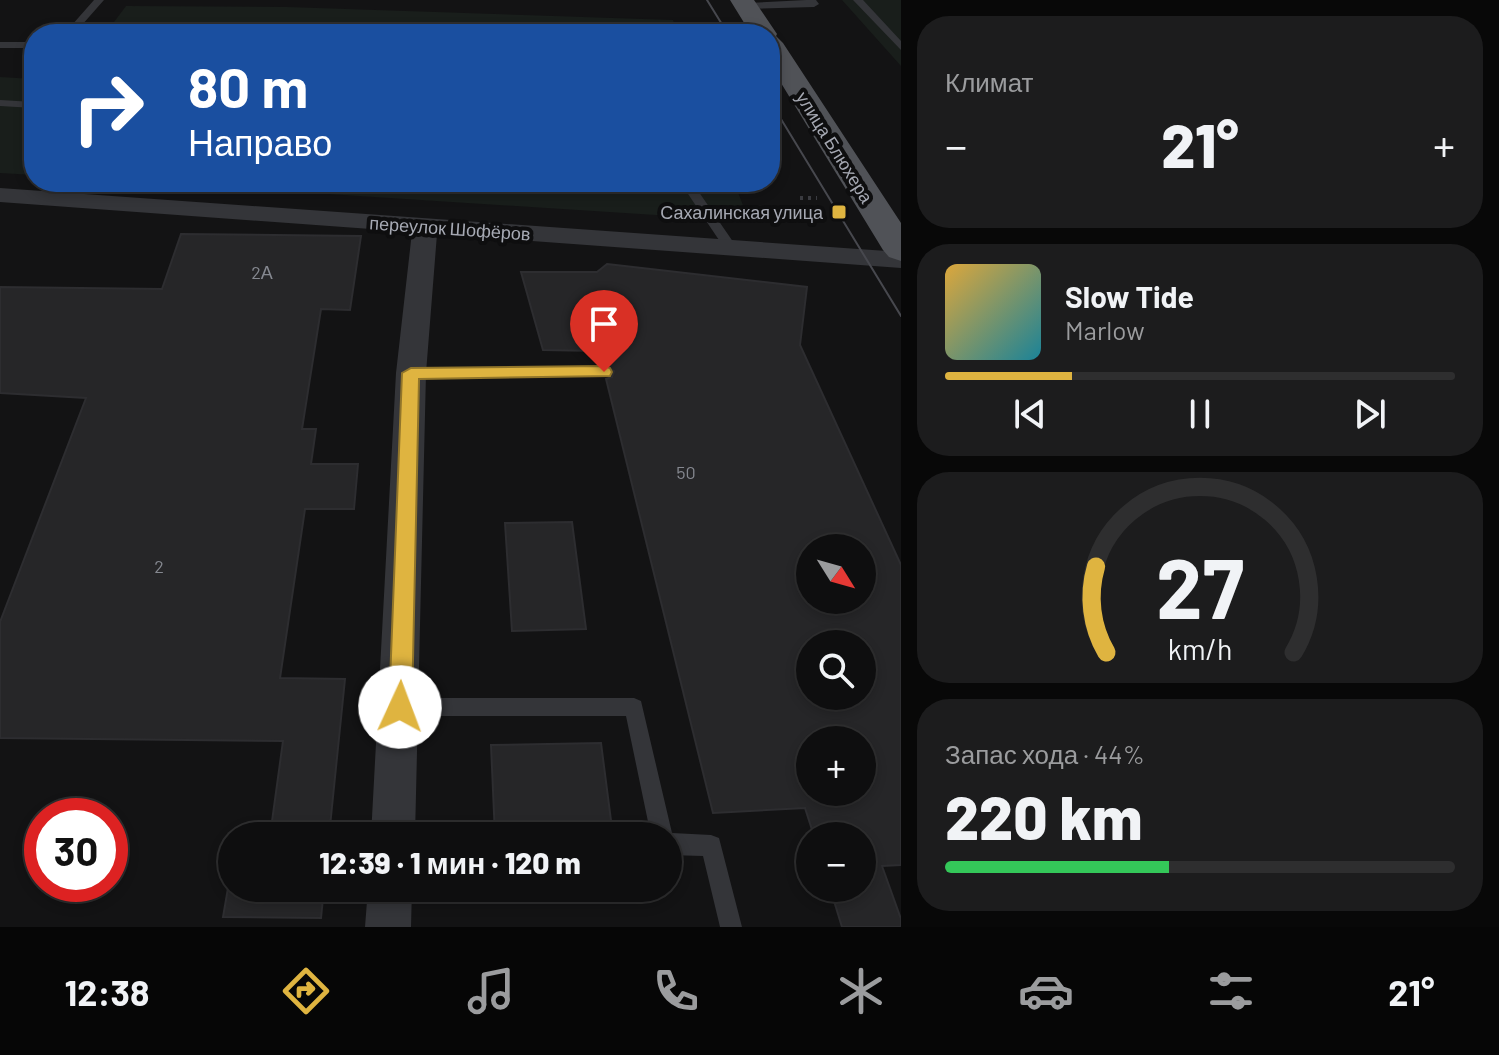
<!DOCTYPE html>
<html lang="ru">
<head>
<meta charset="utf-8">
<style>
  :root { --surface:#0e0e0f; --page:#1c1c1d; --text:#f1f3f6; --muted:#9b9c9e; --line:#2e2e2f; --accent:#dfb440 }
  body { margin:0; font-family:Barlow,sans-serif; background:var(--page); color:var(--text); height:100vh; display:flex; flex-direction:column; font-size:30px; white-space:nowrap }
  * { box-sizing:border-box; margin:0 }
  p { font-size:26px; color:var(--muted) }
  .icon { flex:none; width:44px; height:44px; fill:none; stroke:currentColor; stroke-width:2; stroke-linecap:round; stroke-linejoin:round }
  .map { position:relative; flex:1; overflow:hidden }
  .panel { display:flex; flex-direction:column; gap:16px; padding:16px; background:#080808; width:598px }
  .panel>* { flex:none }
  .guide { position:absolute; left:24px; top:24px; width:756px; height:168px; border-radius:32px; box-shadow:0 4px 12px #0003,0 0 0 2px var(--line); background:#1a4fa0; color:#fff; overflow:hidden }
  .needle { width:52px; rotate:127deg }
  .controls { position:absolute; left:796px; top:534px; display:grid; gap:16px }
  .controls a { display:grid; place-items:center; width:80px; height:80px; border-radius:50%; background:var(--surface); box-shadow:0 4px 12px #0003,0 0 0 2px var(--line); font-size:40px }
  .speed { position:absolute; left:24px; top:798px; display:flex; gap:16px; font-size:40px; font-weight:700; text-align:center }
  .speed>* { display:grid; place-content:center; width:104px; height:104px; border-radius:50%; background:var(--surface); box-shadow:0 4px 12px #0003,0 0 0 2px var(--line); line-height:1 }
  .speed .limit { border:12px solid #d22; background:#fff; color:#111 }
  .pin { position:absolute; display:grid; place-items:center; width:68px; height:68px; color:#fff; margin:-82px -34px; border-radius:50% 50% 50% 0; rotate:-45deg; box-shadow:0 0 8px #0007 }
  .pin .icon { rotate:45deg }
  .me { position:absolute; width:88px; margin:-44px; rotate:2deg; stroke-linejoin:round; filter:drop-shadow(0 0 6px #0008) }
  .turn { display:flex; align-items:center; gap:28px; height:168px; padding:0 32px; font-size:36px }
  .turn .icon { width:104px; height:104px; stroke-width:2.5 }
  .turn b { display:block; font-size:56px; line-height:68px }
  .big { font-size:60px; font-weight:800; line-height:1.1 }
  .panel .card { flex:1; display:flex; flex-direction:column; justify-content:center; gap:12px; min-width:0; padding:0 28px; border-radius:32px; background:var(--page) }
  .panel .dial { align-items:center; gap:0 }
  .dial svg { height:208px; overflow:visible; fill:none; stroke:var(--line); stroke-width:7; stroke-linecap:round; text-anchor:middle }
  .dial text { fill:var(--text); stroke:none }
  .song { display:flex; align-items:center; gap:24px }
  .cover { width:96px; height:96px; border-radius:12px; background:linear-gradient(135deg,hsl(40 70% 55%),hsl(190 70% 35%)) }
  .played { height:8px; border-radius:4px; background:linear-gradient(90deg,var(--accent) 25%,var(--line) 25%) }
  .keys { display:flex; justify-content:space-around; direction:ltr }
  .heat { display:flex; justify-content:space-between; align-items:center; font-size:44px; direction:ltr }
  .charge { height:12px; border-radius:6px; background:linear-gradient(90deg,#34c759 44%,var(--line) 0) }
  .trip { position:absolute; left:218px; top:822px; width:464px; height:80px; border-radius:40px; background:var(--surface); box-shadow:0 4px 12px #0003,0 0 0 2px var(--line); font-weight:800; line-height:80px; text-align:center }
  .tab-bar { display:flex; height:128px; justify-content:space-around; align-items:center; background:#060606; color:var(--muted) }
  .tab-bar .icon { width:56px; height:56px }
  .tab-bar .selected { color:var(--accent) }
  .tab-bar b { font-size:36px; color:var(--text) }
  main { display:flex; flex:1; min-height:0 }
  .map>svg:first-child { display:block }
  .green { fill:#191e1b }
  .building { fill:#262628; stroke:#2d2d30; stroke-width:2; fill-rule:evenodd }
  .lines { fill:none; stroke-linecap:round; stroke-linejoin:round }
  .path { stroke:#3a3b40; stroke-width:4; stroke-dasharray:3 5; stroke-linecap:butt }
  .service { fill:#343539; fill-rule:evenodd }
  .minor { fill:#343539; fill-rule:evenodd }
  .primary { fill:#505257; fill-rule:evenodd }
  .tram { stroke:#47484e; stroke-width:2 }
  .route { fill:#dfb440; stroke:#91752a; stroke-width:2 }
  .poi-dot { fill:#dfb440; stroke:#0e0e0f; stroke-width:3 }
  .labels { text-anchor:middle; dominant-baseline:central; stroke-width:8; stroke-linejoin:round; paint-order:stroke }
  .far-street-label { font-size:18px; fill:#a6a9b3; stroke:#0e0e0f }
  .far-poi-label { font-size:18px; fill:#a6a9b3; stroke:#0e0e0f; text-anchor:end }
  .number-label { font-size:18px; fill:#858890 }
</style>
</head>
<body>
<main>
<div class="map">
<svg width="901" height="927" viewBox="0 0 901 927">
  <rect width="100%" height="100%" fill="#131314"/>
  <path class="green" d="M842,0H901V66Z
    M126,6L287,7L673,20L678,34H105Z
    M0,77L34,79V175L0,173Z
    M142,182H734L749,221Z"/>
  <path class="building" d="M181,234L361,236L350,310L321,309L302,429H316L311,464H358L354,509H305L280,678L345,679L329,836H270L283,741L0,738V622L86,398L0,393V287L162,289Z
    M607,264L807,287L800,345L901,565V865L882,866L901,919V927H842L830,888H862V836H814L805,808L713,813L606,379L612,377L614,371L602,364L599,351L543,350L521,272H597ZM810,548H862V600H810ZM810,644H862V696H810ZM810,740H862V792H810Z
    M572,522L586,629L512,631L505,523Z
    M601,743L613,836H495L491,745Z
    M228,888H324L321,918L223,917Z"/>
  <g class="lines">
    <path class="path" d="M800,198H817"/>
    <path class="service" d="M94,0H104L74,34H64Z
      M806,0H816L819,4L814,7L747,9L742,6L747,3Z
      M853,0H863L901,41V50Z
      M132,29L171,31L176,34H129V30Z
      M0,42H34V48H0Z
      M0,100L34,102V108L0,106Z
      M680,182H692L738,249L737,252H727Z
      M604,367L611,372L609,376L411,378L404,373L411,368Z
      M400,698H634L641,701L672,833L711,835L719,838L742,927H720L703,856L668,855V836H651L626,716H400L393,713L390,707L393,701Z"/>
    <path class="minor" d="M0,188L901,252V268L437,234L426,373L415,836H371L396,373L412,232L0,202Z
      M368,888H412L411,927H365Z"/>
    <path class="primary" d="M730,0H754L777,34L776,36L783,43L901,223V261L889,257L883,250L770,65V34H751Z"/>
    <path class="tram" d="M707,0L728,34
      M770,101L901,316"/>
  </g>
  <path class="route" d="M604,366L610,368L612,372L610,376L419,379L412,707L408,715L400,718L393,715L389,707L402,373L411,368Z"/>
  <rect class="poi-dot" x="831" y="204" width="16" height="16" rx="4"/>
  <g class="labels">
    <g class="far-street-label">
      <text transform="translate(835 147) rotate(58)">улица Блюхера</text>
      <text transform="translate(450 228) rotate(4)">переулок Шофёров</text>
    </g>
    <g class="far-poi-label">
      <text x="823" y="212">Сахалинская улица</text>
    </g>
    <g class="number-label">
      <text x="262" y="272">2А</text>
      <text x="686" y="472">50</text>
      <text x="159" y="566">2</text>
    </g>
  </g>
</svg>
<div class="controls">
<a><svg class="needle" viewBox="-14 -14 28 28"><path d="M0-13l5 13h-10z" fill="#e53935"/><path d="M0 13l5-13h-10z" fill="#9b9c9e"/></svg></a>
<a><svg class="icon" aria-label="search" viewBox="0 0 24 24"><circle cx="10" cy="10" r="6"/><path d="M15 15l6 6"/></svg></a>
<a>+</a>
<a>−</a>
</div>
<div class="speed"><div class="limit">30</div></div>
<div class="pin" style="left:604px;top:372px;background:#d93025"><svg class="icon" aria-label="arrive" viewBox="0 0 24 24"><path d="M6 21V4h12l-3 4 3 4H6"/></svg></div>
<svg class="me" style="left:400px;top:707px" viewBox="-20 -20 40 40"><circle r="19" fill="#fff"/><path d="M0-13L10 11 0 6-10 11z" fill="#dfb440"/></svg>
<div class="trip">12:39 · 1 мин · 120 m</div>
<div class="guide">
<div class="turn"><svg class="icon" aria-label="right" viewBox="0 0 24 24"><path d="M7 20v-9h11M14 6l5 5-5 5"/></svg><div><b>80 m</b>Направо</div></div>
</div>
</div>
<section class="panel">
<div class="card"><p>Климат</p>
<div class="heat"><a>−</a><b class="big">21°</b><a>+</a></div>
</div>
<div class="card">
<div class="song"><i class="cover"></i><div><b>Slow Tide</b><p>Marlow</p></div></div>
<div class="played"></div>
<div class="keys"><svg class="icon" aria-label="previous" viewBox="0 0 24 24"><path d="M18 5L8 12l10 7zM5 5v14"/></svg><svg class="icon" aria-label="pause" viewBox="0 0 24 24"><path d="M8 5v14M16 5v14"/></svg><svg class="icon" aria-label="next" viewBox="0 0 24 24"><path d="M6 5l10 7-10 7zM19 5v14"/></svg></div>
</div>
<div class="card dial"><svg viewBox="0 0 100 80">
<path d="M14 69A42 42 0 1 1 86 69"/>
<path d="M14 69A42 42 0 0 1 10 36" stroke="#dfb440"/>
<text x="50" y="56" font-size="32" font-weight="700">27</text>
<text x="50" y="72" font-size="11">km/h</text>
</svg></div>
<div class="card"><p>Запас хода · 44%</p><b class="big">220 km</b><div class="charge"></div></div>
</section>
</main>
<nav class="tab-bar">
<b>12:38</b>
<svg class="icon selected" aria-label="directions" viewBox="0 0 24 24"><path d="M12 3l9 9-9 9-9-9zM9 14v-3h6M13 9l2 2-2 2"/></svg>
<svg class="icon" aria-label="music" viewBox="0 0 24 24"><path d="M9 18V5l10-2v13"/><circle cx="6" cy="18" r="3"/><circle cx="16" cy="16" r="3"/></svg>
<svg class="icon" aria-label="phone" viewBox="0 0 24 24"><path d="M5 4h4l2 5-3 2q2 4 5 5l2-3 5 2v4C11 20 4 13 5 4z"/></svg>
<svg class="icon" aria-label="climate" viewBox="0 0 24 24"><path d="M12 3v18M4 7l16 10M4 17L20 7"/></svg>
<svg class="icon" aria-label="car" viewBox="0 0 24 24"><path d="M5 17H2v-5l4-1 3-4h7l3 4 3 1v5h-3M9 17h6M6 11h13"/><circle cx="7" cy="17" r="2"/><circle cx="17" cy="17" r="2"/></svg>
<svg class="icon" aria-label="filters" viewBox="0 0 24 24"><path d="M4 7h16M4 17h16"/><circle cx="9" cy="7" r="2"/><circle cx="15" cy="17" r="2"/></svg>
<b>21°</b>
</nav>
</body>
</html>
